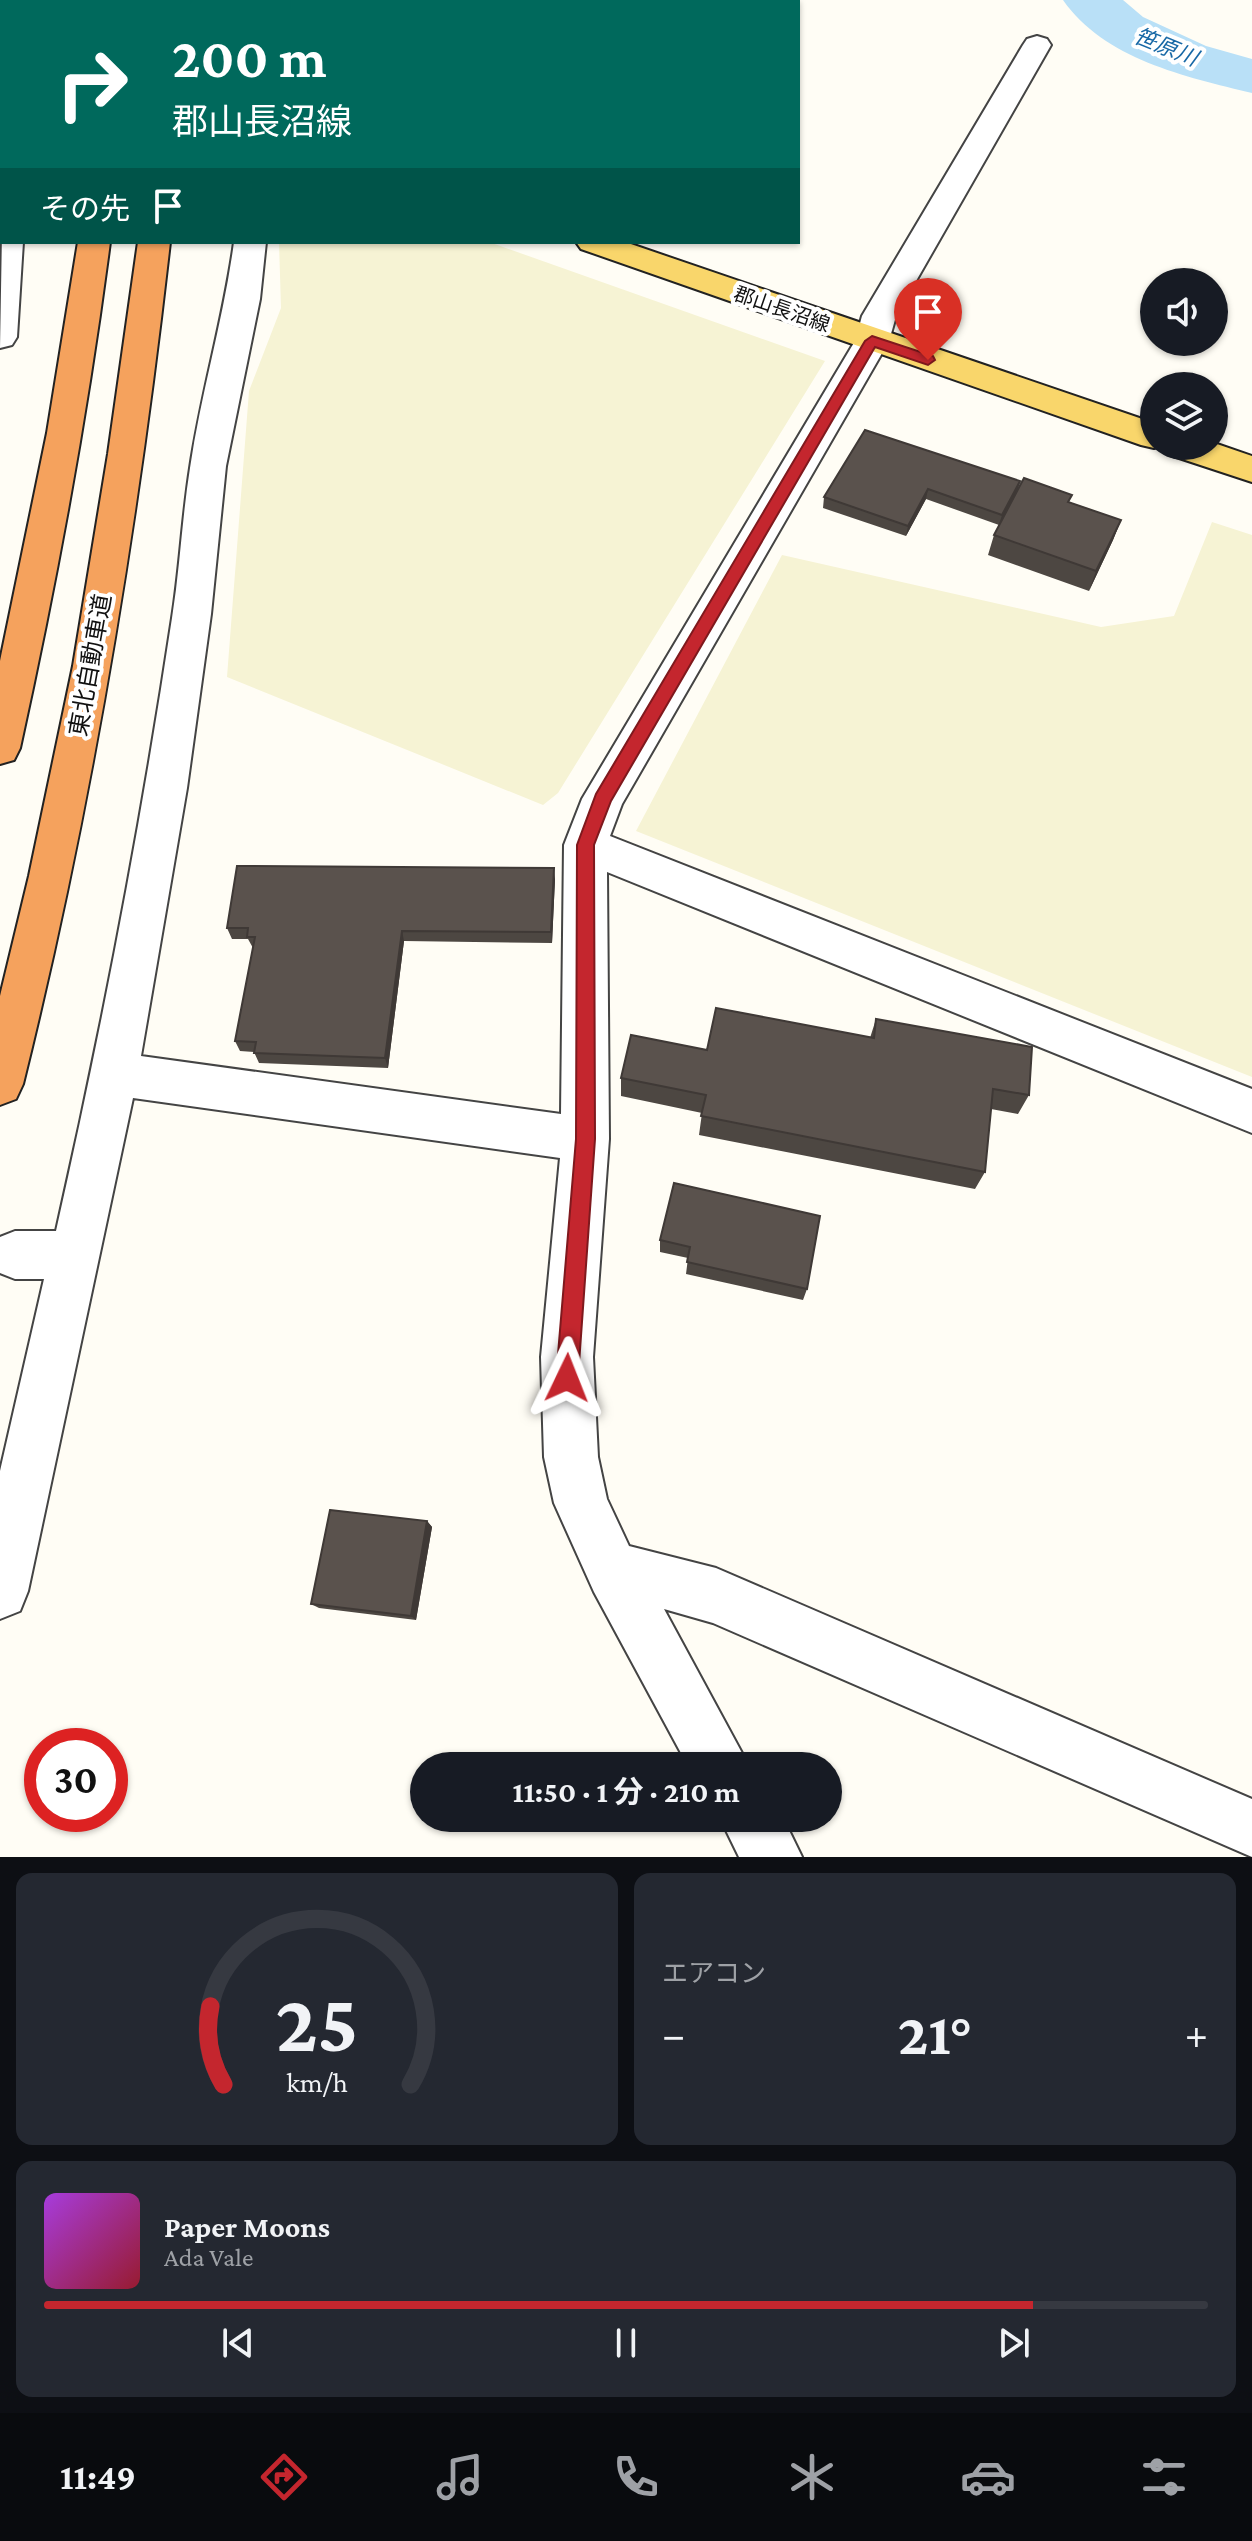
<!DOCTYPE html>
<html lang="ja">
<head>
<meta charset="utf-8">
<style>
  :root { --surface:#171b24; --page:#242831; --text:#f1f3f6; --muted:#9ea1a6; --line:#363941; --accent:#c4262e }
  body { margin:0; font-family:"Crimson Pro","Noto Sans JP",serif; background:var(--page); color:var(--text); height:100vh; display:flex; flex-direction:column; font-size:30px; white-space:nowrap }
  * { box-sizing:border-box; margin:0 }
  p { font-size:26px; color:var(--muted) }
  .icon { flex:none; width:44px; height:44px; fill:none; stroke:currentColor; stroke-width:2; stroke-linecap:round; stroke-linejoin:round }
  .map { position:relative; height:1857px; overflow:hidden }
  .sheet { display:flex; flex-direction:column; gap:16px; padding:16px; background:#0d0f14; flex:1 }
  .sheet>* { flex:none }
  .guide { position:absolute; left:0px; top:0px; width:800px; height:244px; box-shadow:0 2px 6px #0004; background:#00695c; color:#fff; overflow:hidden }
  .fabs { position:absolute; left:1140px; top:268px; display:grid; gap:16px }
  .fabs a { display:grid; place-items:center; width:88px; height:88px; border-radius:50%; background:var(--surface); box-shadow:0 2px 6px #0004; font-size:40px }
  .speed { position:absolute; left:24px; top:1728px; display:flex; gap:16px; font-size:40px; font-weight:700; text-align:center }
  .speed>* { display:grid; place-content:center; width:104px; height:104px; border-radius:50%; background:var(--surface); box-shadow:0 2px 6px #0004; line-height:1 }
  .speed .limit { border:12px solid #d22; background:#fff; color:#111 }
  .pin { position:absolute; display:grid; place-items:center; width:68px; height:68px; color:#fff; margin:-82px -34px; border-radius:50% 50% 50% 0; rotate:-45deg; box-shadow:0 0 8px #0007 }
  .pin .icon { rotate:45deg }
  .me { position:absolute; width:88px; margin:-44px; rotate:2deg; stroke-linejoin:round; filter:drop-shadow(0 0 6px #0008) }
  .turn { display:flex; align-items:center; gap:28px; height:168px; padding:0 40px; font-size:36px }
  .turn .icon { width:104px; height:104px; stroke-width:2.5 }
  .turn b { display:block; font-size:56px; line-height:68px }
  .then { display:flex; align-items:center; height:76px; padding:0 40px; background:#0003; gap:16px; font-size:30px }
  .big { font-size:60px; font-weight:700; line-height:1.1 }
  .sheet .widget { flex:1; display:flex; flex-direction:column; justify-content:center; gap:12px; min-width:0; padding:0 28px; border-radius:16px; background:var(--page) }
  .sheet .dial { align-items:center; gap:0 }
  .dial svg { height:208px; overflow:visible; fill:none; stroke:var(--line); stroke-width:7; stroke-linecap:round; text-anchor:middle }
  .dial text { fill:var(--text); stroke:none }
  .song { display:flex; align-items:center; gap:24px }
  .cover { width:96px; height:96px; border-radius:12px; background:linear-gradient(135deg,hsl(280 70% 55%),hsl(350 70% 35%)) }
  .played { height:8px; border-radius:4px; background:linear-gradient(90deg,var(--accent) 85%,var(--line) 85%) }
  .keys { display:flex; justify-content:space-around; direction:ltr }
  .heat { display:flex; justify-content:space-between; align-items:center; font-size:44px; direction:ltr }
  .sheet .tiles { flex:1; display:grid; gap:16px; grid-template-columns:1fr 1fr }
  .widget:last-child { grid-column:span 2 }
  .trip { position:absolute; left:410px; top:1752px; width:432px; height:80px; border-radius:40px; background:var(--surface); box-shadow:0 2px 6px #0004; font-weight:700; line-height:80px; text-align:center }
  .menu { display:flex; height:128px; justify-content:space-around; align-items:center; background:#090b0e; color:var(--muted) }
  .menu .icon { width:56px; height:56px }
  .menu .selected { color:var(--accent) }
  .menu b { font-size:36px; color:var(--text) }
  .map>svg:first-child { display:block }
  .farmland { fill:#f6f3d4 }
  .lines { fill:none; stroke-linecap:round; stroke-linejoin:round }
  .river { fill:#b9e0f7; fill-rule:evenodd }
  .street-casing { stroke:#444; stroke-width:4 }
  .primary-casing { stroke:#222; stroke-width:4 }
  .highway-casing { stroke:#222; stroke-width:4 }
  .street { fill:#fff; fill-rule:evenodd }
  .primary { fill:#f9d66b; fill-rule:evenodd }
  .highway { fill:#f5a25d; fill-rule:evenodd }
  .wall { fill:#4d4742 }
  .shaded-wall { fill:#3f3936 }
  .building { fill:#5a524d; stroke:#3f3936; stroke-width:2 }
  .route { fill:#c4262e; stroke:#7f191e; stroke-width:2 }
  .labels { text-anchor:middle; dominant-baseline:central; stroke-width:8; stroke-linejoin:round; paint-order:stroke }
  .far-street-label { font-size:20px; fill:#111; stroke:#fff }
  .far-water-label { font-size:22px; font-style:italic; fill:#1768a6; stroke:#fff }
  .street-label { font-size:24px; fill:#111; stroke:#fff }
</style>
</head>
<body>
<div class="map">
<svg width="1252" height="1857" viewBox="0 0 1252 1857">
  <rect width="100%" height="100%" fill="#fffdf5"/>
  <path class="farmland" d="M279,242H489L825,361L558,793L543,805L227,677L249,391L281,308Z
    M1212,522L1252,535V1077L636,831L782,555L1101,627L1174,616Z"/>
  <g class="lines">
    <path class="river" d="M1063,0H1123L1143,17L1206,46L1252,59V93C1186,77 1104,59 1063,0Z"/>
    <g class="street-casing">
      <path id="street" d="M251,0H279V2H251Z
        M1037,36L1047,39L1051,45L896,316L889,341L622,804L610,836L1252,1089V1133L607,872L609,1139L593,1357L598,1457L607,1499L629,1546L716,1568L1252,1799V1857L713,1623L664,1609L749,1766H688L594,1592L554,1503L544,1457L541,1357L560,1158L133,1098L28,1591L20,1611L0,1619V1471L44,1279H15L0,1273V1237L15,1231H56C102,1028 141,824 172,618C180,568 182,518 190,468C201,392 224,318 234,242H266L260,299L226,466L211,614L187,788L141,1056L561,1114L564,845L582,799L855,341L862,316L1023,45L1027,39Z
        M2,233V242H23L17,337L12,345L0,348Z
        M720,1818H783L802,1857H739Z"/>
    </g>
    <g class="primary-casing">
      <path id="primary" d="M0,20L2,21V39L0,38Z
        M576,242H625L1154,423V446H1163L1154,448L1141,445L581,249Z
        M1214,443L1252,456V482L1170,455L1165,446H1214Z"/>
    </g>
    <g class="highway-casing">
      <path id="highway" d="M104,0H132V2H104Z
        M155,0H183V2H155Z
        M78,242H110C88,412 57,580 20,748L14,760L0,764V661L47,433Z
        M138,242H170C138,526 92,806 23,1084L16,1099L0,1105V996L29,876L73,666L108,454Z"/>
    </g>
    <use href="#street" class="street"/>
    <use href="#primary" class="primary"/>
    <use href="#highway" class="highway"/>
  </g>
  <path class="wall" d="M1020,481L1017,492L1069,502L1121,520L1113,540L1089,591L988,555L994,535L999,525L926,499L906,536L823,508L824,497Z
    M555,879L552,943L404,941L388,1068L259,1063L254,1052L240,1051L235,1041L253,948L248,939H232L227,928Z
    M876,1019L1029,1095L1018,1114L991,1109L985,1172L975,1189L699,1135L702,1113L621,1096V1078L707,1050L870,1038Z
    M674,1183L807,1289L803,1300L686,1274L688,1258L660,1252V1240Z
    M427,1521L432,1527L416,1620L319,1608L311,1604Z"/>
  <path class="shaded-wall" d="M1020,481L1017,492L999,525L1002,515Z
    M928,489L926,499L906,536L908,526Z
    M1121,520L1113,540L1089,591L1096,571Z
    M554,868L555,879L552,943L551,932Z
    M402,931L404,941L388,1068L385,1058Z
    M427,1521L432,1527L416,1620L411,1616Z"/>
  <path class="building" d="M865,430L1020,481L1002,515L928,489L908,526L824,497Z
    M1024,478L1072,495L1068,502L1121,520L1096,571L994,535Z
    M237,866L554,868L551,932L402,931L385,1058L254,1053L256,1042L235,1041L255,937H247L248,928H227Z
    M716,1008L874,1038L876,1019L1032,1047L1029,1095L993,1089L985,1172L701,1116L706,1095L621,1078L631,1035L707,1050Z
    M674,1183L820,1216L807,1289L687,1262L690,1247L660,1240Z
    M330,1510L427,1521L411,1616L311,1604Z"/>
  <path class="route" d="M872,336L933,356L935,360L928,365L875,347L611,801L594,845L595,1139L578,1378L575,1386L567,1389L559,1386L556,1378L576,1139L577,845L596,794L865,341Z"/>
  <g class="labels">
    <g class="far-street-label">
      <text transform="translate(782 309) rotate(19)">郡山長沼線</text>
    </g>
    <g class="far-water-label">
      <text transform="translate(1166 47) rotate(22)">笹原川</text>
    </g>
    <g class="street-label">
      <text transform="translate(90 665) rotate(-80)">東北自動車道</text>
    </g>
  </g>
</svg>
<div class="fabs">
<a><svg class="icon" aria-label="sound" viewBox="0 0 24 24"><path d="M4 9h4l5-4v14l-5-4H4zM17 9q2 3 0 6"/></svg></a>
<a><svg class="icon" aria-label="layers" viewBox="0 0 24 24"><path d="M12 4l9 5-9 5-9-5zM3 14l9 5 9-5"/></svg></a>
</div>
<div class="speed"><div class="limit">30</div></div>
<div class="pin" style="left:928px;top:360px;background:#d93025"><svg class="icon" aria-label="arrive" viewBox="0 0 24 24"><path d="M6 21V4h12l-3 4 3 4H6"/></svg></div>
<svg class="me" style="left:567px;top:1378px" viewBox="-20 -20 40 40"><path d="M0-17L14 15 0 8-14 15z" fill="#c4262e" stroke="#fff" stroke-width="4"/></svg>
<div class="trip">11:50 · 1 分 · 210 m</div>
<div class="guide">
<div class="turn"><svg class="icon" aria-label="right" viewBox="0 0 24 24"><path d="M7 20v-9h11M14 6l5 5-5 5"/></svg><div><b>200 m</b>郡山長沼線</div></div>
<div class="then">その先<svg class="icon" aria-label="arrive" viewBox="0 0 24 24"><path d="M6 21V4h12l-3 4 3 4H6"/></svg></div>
</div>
</div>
<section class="sheet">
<div class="tiles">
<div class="widget dial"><svg viewBox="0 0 100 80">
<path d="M14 69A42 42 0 1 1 86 69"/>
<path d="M14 69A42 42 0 0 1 9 39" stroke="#c4262e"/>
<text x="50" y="56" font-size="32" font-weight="700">25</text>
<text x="50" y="72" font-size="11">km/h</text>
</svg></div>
<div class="widget"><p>エアコン</p>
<div class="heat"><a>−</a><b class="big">21°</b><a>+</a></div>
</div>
<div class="widget">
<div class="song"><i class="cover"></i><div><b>Paper Moons</b><p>Ada Vale</p></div></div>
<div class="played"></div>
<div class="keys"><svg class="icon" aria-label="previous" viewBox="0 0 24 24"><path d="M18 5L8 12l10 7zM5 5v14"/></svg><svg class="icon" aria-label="pause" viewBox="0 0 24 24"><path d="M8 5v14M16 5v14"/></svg><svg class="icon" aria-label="next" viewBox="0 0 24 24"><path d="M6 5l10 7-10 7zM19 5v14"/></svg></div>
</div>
</div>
</section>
<nav class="menu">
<b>11:49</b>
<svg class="icon selected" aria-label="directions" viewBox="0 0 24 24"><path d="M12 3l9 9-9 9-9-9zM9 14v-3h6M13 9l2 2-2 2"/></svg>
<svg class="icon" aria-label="music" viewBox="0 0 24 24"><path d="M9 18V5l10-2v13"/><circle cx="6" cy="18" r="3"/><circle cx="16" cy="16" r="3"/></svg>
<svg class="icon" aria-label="phone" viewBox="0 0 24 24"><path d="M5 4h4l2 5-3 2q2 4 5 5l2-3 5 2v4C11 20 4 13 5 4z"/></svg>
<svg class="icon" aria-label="climate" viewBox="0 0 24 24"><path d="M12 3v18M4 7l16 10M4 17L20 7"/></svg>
<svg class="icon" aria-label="car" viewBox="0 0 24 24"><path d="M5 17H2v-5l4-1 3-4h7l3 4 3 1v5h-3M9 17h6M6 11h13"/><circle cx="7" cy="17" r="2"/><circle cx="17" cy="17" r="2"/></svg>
<svg class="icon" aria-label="filters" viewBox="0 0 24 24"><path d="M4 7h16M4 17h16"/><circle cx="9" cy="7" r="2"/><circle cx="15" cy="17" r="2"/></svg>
</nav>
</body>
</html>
